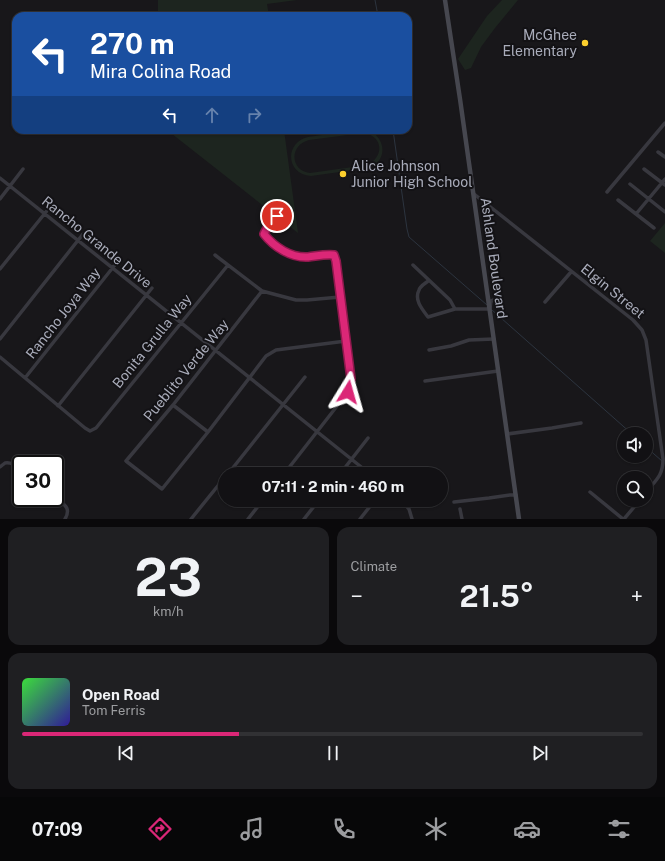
<!DOCTYPE html>
<html lang="en">
<head>
<meta charset="utf-8">
<style>
  :root { --surface:#121114; --page:#1f1f22; --text:#f1f3f6; --muted:#9c9da0; --line:#313134; --accent:#db2777 }
  body { margin:0; font-family:"Public Sans",sans-serif; background:var(--page); color:var(--text); height:100vh; display:flex; flex-direction:column; font-size:15px; white-space:nowrap }
  * { box-sizing:border-box; margin:0 }
  p { font-size:13px; color:var(--muted) }
  .icon { flex:none; width:22px; height:22px; fill:none; stroke:currentColor; stroke-width:2; stroke-linecap:round; stroke-linejoin:round }
  .map { position:relative; height:519px; overflow:hidden }
  .details { display:flex; flex-direction:column; gap:8px; padding:8px; background:#0a090b; flex:1 }
  .details>* { flex:none }
  .top-card { position:absolute; left:12px; top:12px; width:400px; height:122px; border-radius:12px; box-shadow:0 1px 3px #0004,0 0 0 1px var(--line); background:#1a4fa0; color:#fff; overflow:hidden }
  .tools { position:absolute; left:617px; top:427px; display:grid; gap:8px }
  .tools a { display:grid; place-items:center; width:36px; height:36px; border-radius:50%; background:var(--surface); box-shadow:0 1px 3px #0004,0 0 0 1px var(--line); font-size:20px }
  .speed { position:absolute; left:12px; top:455px; display:flex; gap:8px; font-size:20px; font-weight:700; text-align:center }
  .speed>* { display:grid; place-content:center; width:52px; height:52px; border-radius:50%; background:var(--surface); box-shadow:0 1px 3px #0004,0 0 0 1px var(--line); line-height:1 }
  .speed .limit { border:2px solid #111; border-radius:6px; background:#fff; color:#111 }
  .pin { position:absolute; display:grid; place-items:center; width:34px; height:34px; color:#fff; margin:-17px; border:2px solid #fff; border-radius:50%; box-shadow:0 1px 4px #0007 }
  .me { position:absolute; width:44px; margin:-22px; rotate:8deg; stroke-linejoin:round; filter:drop-shadow(0 0 3px #0008) }
  .turn { display:flex; align-items:center; gap:14px; height:84px; padding:0 12px; font-size:18px }
  .turn .icon { width:52px; height:52px; stroke-width:2.5 }
  .turn b { display:block; font-size:28px; line-height:34px }
  .lanes { display:flex; align-items:center; height:38px; padding:0 12px; background:#0003; justify-content:center; gap:20px; direction:ltr }
  .lanes .off { opacity:.35 }
  .big { font-size:30px; font-weight:700; line-height:1.1 }
  .details .widget { flex:1; display:flex; flex-direction:column; justify-content:center; gap:6px; min-width:0; padding:0 14px; border-radius:12px; background:var(--page) }
  .details .dial { align-items:center; gap:0 }
  .dial b { font-size:52px; line-height:1 }
  .song { display:flex; align-items:center; gap:12px }
  .cover { width:48px; height:48px; border-radius:6px; background:linear-gradient(135deg,hsl(120 70% 55%),hsl(250 70% 35%)) }
  .played { height:4px; border-radius:2px; background:linear-gradient(90deg,var(--accent) 35%,var(--line) 35%) }
  .keys { display:flex; justify-content:space-around; direction:ltr }
  .heat { display:flex; justify-content:space-between; align-items:center; font-size:22px; direction:ltr }
  .details .tiles { flex:1; display:grid; gap:8px; grid-template-columns:1fr 1fr }
  .widget:last-child { grid-column:span 2 }
  .trip { position:absolute; left:218px; top:467px; width:230px; height:40px; border-radius:20px; background:var(--surface); box-shadow:0 1px 3px #0004,0 0 0 1px var(--line); font-weight:700; line-height:40px; text-align:center }
  .dock { display:flex; height:64px; justify-content:space-around; align-items:center; background:#070708; color:var(--muted) }
  .dock .icon { width:28px; height:28px }
  .dock .selected { color:var(--accent) }
  .dock b { font-size:18px; color:var(--text) }
  .map>svg:first-child { display:block }
  .green { fill:#1d251f; fill-rule:evenodd }
  .lines { fill:none; stroke-linecap:round; stroke-linejoin:round }
  .stream { stroke:#2c343f; stroke-width:1 }
  .street { stroke:#38383f; stroke-width:3.5 }
  .secondary { stroke:#46474f; stroke-width:4.5 }
  .route-casing { stroke:#8e194d; stroke-width:10 }
  .route { stroke:#db2777; stroke-width:7 }
  .poi-dot { fill:#fccf2d; stroke:#131215; stroke-width:1.5 }
  .labels { text-anchor:middle; dominant-baseline:central; stroke-width:4; stroke-linejoin:round; paint-order:stroke }
  .poi-label { font-size:14px; fill:#a9acba; stroke:#131215; text-anchor:end }
  .street-label { font-size:14px; fill:#a9acba; stroke:#131215 }
</style>
</head>
<body>
<div class="map">
<svg width="665" height="519" viewBox="0 0 665 519">
  <rect width="100%" height="100%" fill="#18171a"/>
  <path class="green" d="M158,0H297L267,4L269,16H158Z
    M502,0H518L495,28L481,47L471,68L465,70L458,59L487,16Z
    M167,130H284L298,233Z
    M357,130H376L372,132C387,142 386,162 368,168L311,176C286,174 284,143 308,137ZM363,133C383,135 385,157 367,165L310,173C290,171 289,145 309,140Z
    M665,223V253L650,241Z"/>
  <g class="lines">
    <path class="stream" d="M375,0L378,16
      M393,130L407,229L409,237L487,305
      M492,310L632,434
      M646,447L662,461"/>
    <path class="street" d="M658,152L665,157
      M644,169L665,185
      M0,178L370,474
      M630,184L665,212
      M607,192L665,123
      M474,194L633,320L642,330L646,340L663,459C663,476 656,480 646,492
      M0,199L23,169
      M618,200L654,228
      M636,214L665,179
      M277,216L267,228L264,234C274,247 291,258 308,257C317,256 325,254 334,255L336,261L351,379L348,392L284,474
      M215,255L262,291L296,300H307L340,297
      M413,265L450,300L455,309
      M0,269L50,207
      M428,281C426,283 420,286 419,290C414,300 422,309 428,317L455,309H487L490,308L491,301L499,298
      M262,291L173,405L126,461L162,489L208,432L266,356L276,350L346,341
      M545,302L571,272
      M0,339L83,234
      M429,350L451,346L469,340L494,339
      M0,357L85,428L90,431L96,428L228,265
      M25,378L118,261
      M425,381L498,371
      M173,405L208,432
      M58,406L152,288
      M507,434L552,428L581,423
      M0,467L5,463C12,462 16,466 21,470
      M228,474L305,377
      M340,474L368,438
      M590,492L623,519
      M55,497C63,504 72,507 65,519
      M401,500L409,509L412,519
      M454,502L489,498L510,495H516
      M460,509L462,519
      M191,519L225,477
      M248,519L263,500
      M304,519L319,500
      M360,519L375,500
      M624,519L640,500"/>
    <path class="secondary" d="M445,0L460,99L519,519"/>
  </g>
  <g class="lines">
    <g class="route-casing">
      <path id="route" d="M277,216L267,228L264,234C274,247 291,258 308,257C317,256 325,254 334,255L336,261L351,379L348,392"/>
    </g>
    <use href="#route" class="route"/>
  </g>
  <g class="poi-dot">
    <circle cx="585" cy="43" r="4"/>
    <circle cx="343" cy="174" r="4"/>
  </g>
  <g class="labels">
    <g class="poi-label">
      <text x="577" y="35">McGhee<tspan x="577" dy="16">Elementary</tspan></text>
      <text x="351" y="166" text-anchor="start">Alice Johnson<tspan x="351" dy="16">Junior High School</tspan></text>
    </g>
    <g class="street-label">
      <text transform="translate(97 242) rotate(39)">Rancho Grande Drive</text>
      <text transform="translate(494 258) rotate(82)">Ashland Boulevard</text>
      <text transform="translate(613 291) rotate(39)">Elgin Street</text>
      <text transform="translate(63 313) rotate(-52)">Rancho Joya Way</text>
      <text transform="translate(152 341) rotate(-51)">Bonita Grulla Way</text>
      <text transform="translate(186 370) rotate(-51)">Pueblito Verde Way</text>
    </g>
  </g>
</svg>
<div class="tools">
<a><svg class="icon" aria-label="sound" viewBox="0 0 24 24"><path d="M4 9h4l5-4v14l-5-4H4zM17 9q2 3 0 6"/></svg></a>
<a><svg class="icon" aria-label="search" viewBox="0 0 24 24"><circle cx="10" cy="10" r="6"/><path d="M15 15l6 6"/></svg></a>
</div>
<div class="speed"><div class="limit">30</div></div>
<div class="pin" style="left:277px;top:216px;background:#d93025"><svg class="icon" aria-label="arrive" viewBox="0 0 24 24"><path d="M6 21V4h12l-3 4 3 4H6"/></svg></div>
<svg class="me" style="left:348px;top:392px" viewBox="-20 -20 40 40"><path d="M0-17L14 15 0 8-14 15z" fill="#db2777" stroke="#fff" stroke-width="4"/></svg>
<div class="trip">07:11 · 2 min · 460 m</div>
<div class="top-card">
<div class="turn"><svg class="icon" aria-label="left" viewBox="0 0 24 24"><path d="M17 20v-9H6M10 6l-5 5 5 5"/></svg><div><b>270 m</b>Mira Colina Road</div></div>
<div class="lanes"><svg class="icon" aria-label="left" viewBox="0 0 24 24"><path d="M17 20v-9H6M10 6l-5 5 5 5"/></svg><svg class="icon off" aria-label="ahead" viewBox="0 0 24 24"><path d="M12 20V5M6 11l6-6 6 6"/></svg><svg class="icon off" aria-label="right" viewBox="0 0 24 24"><path d="M7 20v-9h11M14 6l5 5-5 5"/></svg></div>
</div>
</div>
<section class="details">
<div class="tiles">
<div class="widget dial"><b>23</b><p>km/h</p></div>
<div class="widget"><p>Climate</p>
<div class="heat"><a>−</a><b class="big">21.5°</b><a>+</a></div>
</div>
<div class="widget">
<div class="song"><i class="cover"></i><div><b>Open Road</b><p>Tom Ferris</p></div></div>
<div class="played"></div>
<div class="keys"><svg class="icon" aria-label="previous" viewBox="0 0 24 24"><path d="M18 5L8 12l10 7zM5 5v14"/></svg><svg class="icon" aria-label="pause" viewBox="0 0 24 24"><path d="M8 5v14M16 5v14"/></svg><svg class="icon" aria-label="next" viewBox="0 0 24 24"><path d="M6 5l10 7-10 7zM19 5v14"/></svg></div>
</div>
</div>
</section>
<nav class="dock">
<b>07:09</b>
<svg class="icon selected" aria-label="directions" viewBox="0 0 24 24"><path d="M12 3l9 9-9 9-9-9zM9 14v-3h6M13 9l2 2-2 2"/></svg>
<svg class="icon" aria-label="music" viewBox="0 0 24 24"><path d="M9 18V5l10-2v13"/><circle cx="6" cy="18" r="3"/><circle cx="16" cy="16" r="3"/></svg>
<svg class="icon" aria-label="phone" viewBox="0 0 24 24"><path d="M5 4h4l2 5-3 2q2 4 5 5l2-3 5 2v4C11 20 4 13 5 4z"/></svg>
<svg class="icon" aria-label="climate" viewBox="0 0 24 24"><path d="M12 3v18M4 7l16 10M4 17L20 7"/></svg>
<svg class="icon" aria-label="car" viewBox="0 0 24 24"><path d="M5 17H2v-5l4-1 3-4h7l3 4 3 1v5h-3M9 17h6M6 11h13"/><circle cx="7" cy="17" r="2"/><circle cx="17" cy="17" r="2"/></svg>
<svg class="icon" aria-label="filters" viewBox="0 0 24 24"><path d="M4 7h16M4 17h16"/><circle cx="9" cy="7" r="2"/><circle cx="15" cy="17" r="2"/></svg>
</nav>
</body>
</html>
